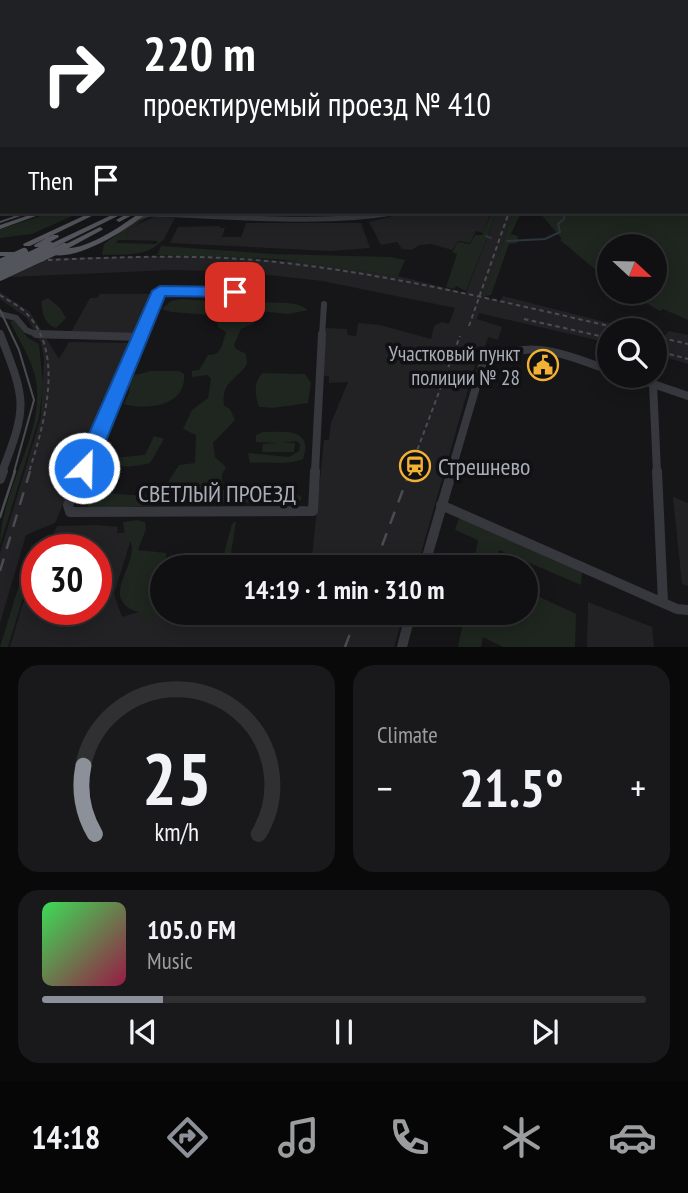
<!DOCTYPE html>
<html lang="en">
<head>
<meta charset="utf-8">
<style>
  :root { --surface:#101012; --page:#19191b; --text:#f1f3f6; --muted:#9c9d9f; --line:#303032; --accent:#8c9099 }
  body { margin:0; font-family:"PT Sans Narrow",sans-serif; background:var(--page); color:var(--text); height:100vh; display:flex; flex-direction:column; font-size:26px; white-space:nowrap }
  * { box-sizing:border-box; margin:0 }
  p { font-size:23px; color:var(--muted) }
  .icon { flex:none; width:38px; height:38px; fill:none; stroke:currentColor; stroke-width:2; stroke-linecap:round; stroke-linejoin:round }
  .map { position:relative; height:647px; overflow:hidden }
  .panel { display:flex; flex-direction:column; gap:18px; padding:18px; background:#09090a; flex:1 }
  .panel>* { flex:none }
  .banner { position:absolute; left:0px; top:0px; width:690px; height:214px; box-shadow:0 4px 18px #0003,0 0 0 2px var(--line); background:#202124; color:#fff; overflow:hidden }
  .needle { width:46px; rotate:112deg }
  .buttons { position:absolute; left:597px; top:234px; display:grid; gap:14px }
  .buttons a { display:grid; place-items:center; width:70px; height:70px; border-radius:50%; background:var(--surface); box-shadow:0 4px 18px #0003,0 0 0 2px var(--line); font-size:35px }
  .speed { position:absolute; left:21px; top:534px; display:flex; gap:14px; font-size:35px; font-weight:700; text-align:center }
  .speed>* { display:grid; place-content:center; width:91px; height:91px; border-radius:50%; background:var(--surface); box-shadow:0 4px 18px #0003,0 0 0 2px var(--line); line-height:1 }
  .speed .limit { border:10px solid #d22; background:#fff; color:#111 }
  .pin { position:absolute; display:grid; place-items:center; width:60px; height:60px; color:#fff; margin:-30px; border-radius:14px; box-shadow:0 4px 10px #0006 }
  .me { position:absolute; width:77px; margin:-38px; rotate:23deg; stroke-linejoin:round; filter:drop-shadow(0 0 5px #0008) }
  .turn { display:flex; align-items:center; gap:24px; height:147px; padding:0 28px; font-size:32px }
  .turn .icon { width:91px; height:91px; stroke-width:2.5 }
  .turn b { display:block; font-size:49px; line-height:60px }
  .then { display:flex; align-items:center; height:66px; padding:0 28px; background:#0003; gap:14px; font-size:26px }
  .big { font-size:52px; font-weight:800; line-height:1.1 }
  .panel .tile { flex:1; display:flex; flex-direction:column; justify-content:center; gap:10px; min-width:0; padding:0 24px; border-radius:21px; background:var(--page) }
  .panel .dial { align-items:center; gap:0 }
  .dial svg { height:182px; overflow:visible; fill:none; stroke:var(--line); stroke-width:7; stroke-linecap:round; text-anchor:middle }
  .dial text { fill:var(--text); stroke:none }
  .song { display:flex; align-items:center; gap:21px }
  .cover { width:84px; height:84px; border-radius:10px; background:linear-gradient(135deg,hsl(130 70% 55%),hsl(340 70% 35%)) }
  .played { height:7px; border-radius:4px; background:linear-gradient(90deg,var(--accent) 20%,var(--line) 20%) }
  .keys { display:flex; justify-content:space-around; direction:ltr }
  .heat { display:flex; justify-content:space-between; align-items:center; font-size:38px; direction:ltr }
  .panel .tiles { flex:1; display:grid; gap:18px; grid-template-columns:1fr 1fr }
  .tile:last-child { grid-column:span 2 }
  .trip { position:absolute; left:150px; top:555px; width:388px; height:70px; border-radius:35px; background:var(--surface); box-shadow:0 4px 18px #0003,0 0 0 2px var(--line); font-weight:800; line-height:70px; text-align:center }
  .menu { display:flex; height:112px; justify-content:space-around; align-items:center; background:#060607; color:var(--muted) }
  .menu .icon { width:49px; height:49px }
  .menu .active { color:var(--accent) }
  .menu b { font-size:32px; color:var(--text) }
  .map>svg:first-child { display:block }
  .built { fill:#222225 }
  .green { fill:#1e261f }
  .lines { fill:none; stroke-linecap:round; stroke-linejoin:round }
  .stream { stroke:#2c353c; stroke-width:2 }
  .minor-far3 { stroke:#37383d; stroke-width:5 }
  .minor-far2 { stroke:#37383d; stroke-width:6 }
  .minor-far1 { stroke:#37383d; stroke-width:8 }
  .minor { stroke:#37383d; stroke-width:10 }
  .major { fill:#53555c; fill-rule:evenodd }
  .tram-far1 { stroke:#4a4c52; stroke-width:2 }
  .tram { stroke:#4a4c52; stroke-width:2.5 }
  .rail-far1 { stroke:#4a4c52; stroke-width:2; stroke-dasharray:4.5 3.5; stroke-linecap:butt }
  .rail { stroke:#4a4c52; stroke-width:2.5; stroke-dasharray:13 10; stroke-linecap:butt }
  .major-bridge { stroke:#53555c; stroke-width:8 }
  .route { fill:#1a73e8; stroke:#114b97; stroke-width:2 }
  .labels { text-anchor:middle; dominant-baseline:central; stroke-width:7; stroke-linejoin:round; paint-order:stroke }
  .poi-label { font-size:21px; fill:#a8adb8; stroke:#111113; text-anchor:end }
  .near-poi-label { font-size:24px; fill:#a8adb8; stroke:#111113; text-anchor:start }
  .near-street-label { font-size:24px; fill:#a8adb8; stroke:#111113 }
</style>
</head>
<body>
<div class="map">
<svg width="688" height="647" viewBox="0 0 688 647">
  <rect width="100%" height="100%" fill="#161618"/>
  <path class="built" d="M409,212H491L483,233L476,231L470,243L458,241L452,250L431,244L420,245L411,250L402,249L397,242L381,245L369,222Z
    M497,212H513L485,297L500,301L503,296L507,297L640,331H609V343L479,313L477,319L502,327L498,340L488,337L482,355L475,365L417,567H311L324,440H329L331,423L348,382L329,383V376H323L325,328L347,329L348,335L356,336L358,323L380,325L431,339L434,326L442,322L449,324L455,308L322,281L251,273L222,271L220,277H214L215,271L171,270L10,277L50,258L209,255L313,263L398,276L466,293Z
    M156,216L175,218L163,241L126,240L127,231L134,226Z
    M246,223H361L370,248L330,251L170,243L178,227L220,226V228H225L222,237H241Z
    M0,292L30,312L59,359L69,342L132,343L109,399H102L101,402H107L55,523L26,535L0,623V553L41,417L44,359L41,343L27,318L0,299Z
    M100,294H153L135,334H70L90,298H97Z
    M669,331L688,335V364L655,354V334L664,336Z
    M673,497L688,503V586L682,584Z
    M96,525L118,527L117,533H133L114,594L122,617L163,605V612L309,613L311,620L315,613H404L394,647H10L22,606L37,573V609H96V550L47,549L57,526Z
    M588,602L652,627L654,647H587Z"/>
  <path class="green" d="M688,82V320L663,309L660,311L627,292H654V247H609V281L560,240L562,239L539,212H688Z
    M53,212H81L32,234L0,238V229Z
    M492,212H497L466,291L456,286L454,289L446,287L457,254L452,252L458,242L470,244L475,235H482Z
    M513,212H521L511,234L518,236L517,243L509,244L491,295L485,296Z
    M149,216L127,231L126,240H118L116,243L156,244L158,241L153,240L164,237C152,258 122,254 102,255L104,244L140,218Z
    M161,246L273,254L391,257L405,260L398,276L277,259L157,255Z
    M48,298L60,308L66,318L56,328C45,325 41,312 42,301Z
    M181,299L226,302L229,309L224,317L229,319L233,303H245L240,319H246L250,316L251,303L255,300C273,306 292,298 308,310L288,314L259,311L253,324L241,329L234,345L236,349L246,354L247,364C236,381 221,381 224,406L230,409L235,420L213,443L215,457L226,467L222,475L223,490L296,493L302,498L296,505L213,501L97,509L89,507L84,502L86,494C107,491 136,497 160,495L179,465L195,463L196,435L183,429L192,410L208,398L211,379L207,375L192,377V371L199,370L208,355C222,356 222,344 226,332L218,327L216,318L212,315L171,312L162,309L171,301Z
    M10,321H15L28,338L39,344L43,385L39,418L0,545C0,490 45,435 36,381C33,361 18,339 10,321Z
    M151,371H179L184,374C187,406 147,411 124,404L129,393L131,376Z
    M263,373L305,374L311,383L308,403L273,408L259,407C255,395 253,382 263,373Z
    M263,432C283,432 314,427 303,459C287,466 268,461 250,463L248,453L289,457L299,451L300,444L297,441L283,443H295L294,452H262L263,444L277,443L256,442V435Z
    M154,436L164,439L150,463C135,467 106,471 99,454L109,441L112,442L109,452L112,458L145,455Z
    M459,518L582,572L581,585L499,550L496,567H473L478,540L455,530Z
    M137,520L145,522L146,529L138,550L166,553V563L155,590L163,593V613L152,619C144,619 144,615 138,612C92,597 151,555 125,535L123,522Z
    M236,521L229,567H186L193,557L220,556L224,553L232,524Z
    M51,533L43,549L37,550V563L28,581L8,647H0L31,546Z
    M527,591L576,614L575,647H503L483,637L481,647H458L465,613L527,612Z"/>
  <g class="lines">
    <path class="stream" d="M486,236L491,238
      M507,241L545,239L560,232L558,224L564,219L565,212"/>
    <path class="minor-far3" d="M138,217L150,214C232,216 318,226 399,212"/>
    <path class="minor-far2" d="M0,314L16,318L26,330L38,335L91,336
      M141,336L160,291L235,292
      M322,336L324,304"/>
    <path class="minor-far1" d="M0,334C26,401 28,405 2,472
      M36,334L140,337
      M630,376L688,396
      M653,383L657,472
      M82,472L141,334
      M315,472L322,334
      M451,472L483,363C529,337 563,354 609,370"/>
    <path class="minor" d="M83,471L68,505L70,512L313,511L315,471
      M657,471L663,602
      M0,479L3,471
      M441,505L677,609L688,610
      M424,567L452,471
      M402,647L411,612"/>
    <path class="major" d="M38,212H47L0,229V225Z
      M92,212H100L30,246H24L23,244Z
      M118,212H126L53,248H47L46,246Z
      M130,212H138L121,221L119,222L116,220Z
      M141,212H148C129,229 72,265 47,253C57,248 70,249 81,246C103,239 122,225 141,212Z
      M100,227L103,229L102,230L67,249H64L60,247Z
      M52,235H58L59,237L41,247H35L34,245Z
      M0,252H19L23,254L19,256H0Z"/>
    <path class="tram-far1" d="M0,222L29,212
      M0,310L19,350L34,400L14,472"/>
    <path class="tram" d="M0,517L15,471"/>
    <path class="rail-far1" d="M0,262C85,259 170,253 255,260C382,271 507,303 631,331
      M0,295C7,300 16,304 23,310C67,350 44,424 29,472
      M524,319L609,338
      M469,326L509,212
      M654,336L688,344
      M654,350L688,359
      M409,472L460,336"/>
    <path class="rail" d="M374,567L410,471
      M0,571L30,471
      M345,647L358,612"/>
    <path class="major-bridge" d="M0,263L24,252
      M0,270L50,246
      M0,277L64,247"/>
  </g>
  <linearGradient id="sky" x2="0" y2="1"><stop stop-color="#0c0c0d"/><stop offset="0.47" stop-color="#363c48"/><stop offset="1" stop-color="#363c48" stop-opacity="0"/></linearGradient>
  <rect width="688" height="173" fill="url(#sky)"/>
  <path class="route" d="M160,286L235,287L242,292L235,297L165,296L92,475L84,478L77,475L74,468L77,461L152,291Z"/>
  <defs>
    <g id="civic-ring" transform="scale(1.575)"><circle r="9.5" fill="#111113" stroke="#f2b134" stroke-width="1.5"/><path d="M-.6-6.5H3V-4.5H.6V-3L4-1V1h2V6H-6V1h2V-1L-.6-3ZM-1.2 2.5V6h2.4V2.5Z" fill="#f2b134"/></g>
    <g id="station-ring" transform="scale(1.575)"><circle r="9.5" fill="#111113" stroke="#f2b134" stroke-width="1.5"/><path d="M-3-6H3Q5-6 5-4V2Q5 4 3 4L4.5 6H3L1.5 4h-3L-3 6H-4.5L-3 4Q-5 4-5 2V-4Q-5-6-3-6ZM-3.5-4v3h7v-3ZM-3.5 1v1.5H-2V1ZM2 1v1.5H3.5V1Z" fill="#f2b134"/></g>
  </defs>
  <g fill-rule="evenodd">
    <use href="#civic-ring" x="543" y="365"/>
    <use href="#station-ring" x="415" y="466"/>
  </g>
  <g class="labels">
    <g class="poi-label">
      <text x="520" y="353">Участковый пункт<tspan x="520" dy="24">полиции № 28</tspan></text>
    </g>
    <g class="near-poi-label">
      <text x="438" y="466">Стрешнево</text>
    </g>
    <g class="near-street-label">
      <text x="217" y="493">СВЕТЛЫЙ ПРОЕЗД</text>
    </g>
  </g>
</svg>
<div class="buttons">
<a><svg class="needle" viewBox="-14 -14 28 28"><path d="M0-13l5 13h-10z" fill="#e53935"/><path d="M0 13l5-13h-10z" fill="#9c9d9f"/></svg></a>
<a><svg class="icon" aria-label="search" viewBox="0 0 24 24"><circle cx="10" cy="10" r="6"/><path d="M15 15l6 6"/></svg></a>
</div>
<div class="speed"><div class="limit">30</div></div>
<div class="pin" style="left:235px;top:292px;background:#d93025"><svg class="icon" aria-label="arrive" viewBox="0 0 24 24"><path d="M6 21V4h12l-3 4 3 4H6"/></svg></div>
<svg class="me" style="left:84px;top:468px" viewBox="-20 -20 40 40"><circle r="17" fill="#1a73e8" stroke="#fff" stroke-width="3"/><path d="M0-11L8 9 0 5-8 9z" fill="#fff"/></svg>
<div class="trip">14:19 · 1 min · 310 m</div>
<div class="banner">
<div class="turn"><svg class="icon" aria-label="right" viewBox="0 0 24 24"><path d="M7 20v-9h11M14 6l5 5-5 5"/></svg><div><b>220 m</b>проектируемый проезд № 410</div></div>
<div class="then">Then<svg class="icon" aria-label="arrive" viewBox="0 0 24 24"><path d="M6 21V4h12l-3 4 3 4H6"/></svg></div>
</div>
</div>
<section class="panel">
<div class="tiles">
<div class="tile dial"><svg viewBox="0 0 100 80">
<path d="M14 69A42 42 0 1 1 86 69"/>
<path d="M14 69A42 42 0 0 1 9 39" stroke="#8c9099"/>
<text x="50" y="56" font-size="32" font-weight="700">25</text>
<text x="50" y="72" font-size="11">km/h</text>
</svg></div>
<div class="tile"><p>Climate</p>
<div class="heat"><a>−</a><b class="big">21.5°</b><a>+</a></div>
</div>
<div class="tile">
<div class="song"><i class="cover"></i><div><b>105.0 FM</b><p>Music</p></div></div>
<div class="played"></div>
<div class="keys"><svg class="icon" aria-label="previous" viewBox="0 0 24 24"><path d="M18 5L8 12l10 7zM5 5v14"/></svg><svg class="icon" aria-label="pause" viewBox="0 0 24 24"><path d="M8 5v14M16 5v14"/></svg><svg class="icon" aria-label="next" viewBox="0 0 24 24"><path d="M6 5l10 7-10 7zM19 5v14"/></svg></div>
</div>
</div>
</section>
<nav class="menu">
<b>14:18</b>
<svg class="icon active" aria-label="directions" viewBox="0 0 24 24"><path d="M12 3l9 9-9 9-9-9zM9 14v-3h6M13 9l2 2-2 2"/></svg>
<svg class="icon" aria-label="music" viewBox="0 0 24 24"><path d="M9 18V5l10-2v13"/><circle cx="6" cy="18" r="3"/><circle cx="16" cy="16" r="3"/></svg>
<svg class="icon" aria-label="phone" viewBox="0 0 24 24"><path d="M5 4h4l2 5-3 2q2 4 5 5l2-3 5 2v4C11 20 4 13 5 4z"/></svg>
<svg class="icon" aria-label="climate" viewBox="0 0 24 24"><path d="M12 3v18M4 7l16 10M4 17L20 7"/></svg>
<svg class="icon" aria-label="car" viewBox="0 0 24 24"><path d="M5 17H2v-5l4-1 3-4h7l3 4 3 1v5h-3M9 17h6M6 11h13"/><circle cx="7" cy="17" r="2"/><circle cx="17" cy="17" r="2"/></svg>
</nav>
</body>
</html>
